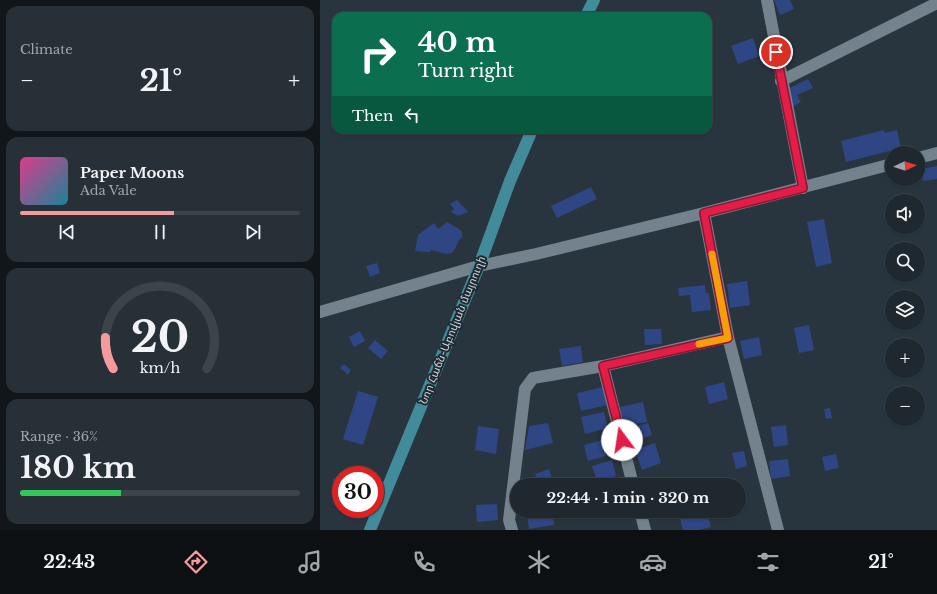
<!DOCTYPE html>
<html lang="en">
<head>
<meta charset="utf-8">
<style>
  :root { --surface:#1e282e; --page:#263036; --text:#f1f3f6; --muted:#a1a6aa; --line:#3c444a; --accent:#f59b9e }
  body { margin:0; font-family:"Libre Baskerville","Noto Sans Armenian",serif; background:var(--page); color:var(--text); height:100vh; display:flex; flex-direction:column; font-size:15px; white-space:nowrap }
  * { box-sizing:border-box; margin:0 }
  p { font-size:13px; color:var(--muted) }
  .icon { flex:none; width:22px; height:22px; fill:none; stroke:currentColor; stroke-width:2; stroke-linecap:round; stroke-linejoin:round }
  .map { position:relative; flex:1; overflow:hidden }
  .drawer { display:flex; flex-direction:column; gap:6px; padding:6px; background:#101619; width:320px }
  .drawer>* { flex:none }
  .banner { position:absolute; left:12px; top:12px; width:380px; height:122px; border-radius:12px; box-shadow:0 1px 3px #0004,0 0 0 1px var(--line); background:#0b6e4f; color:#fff; overflow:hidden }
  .needle { width:26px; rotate:86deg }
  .controls { position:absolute; left:565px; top:146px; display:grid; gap:8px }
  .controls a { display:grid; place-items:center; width:40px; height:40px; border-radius:50%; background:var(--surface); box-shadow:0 1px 3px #0004,0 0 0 1px var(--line); font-size:20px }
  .speed { position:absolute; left:12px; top:466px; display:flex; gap:8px; font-size:20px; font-weight:700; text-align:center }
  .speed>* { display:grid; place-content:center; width:52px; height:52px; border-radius:50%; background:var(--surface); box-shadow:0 1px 3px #0004,0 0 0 1px var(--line); line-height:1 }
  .speed .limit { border:6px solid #d22; background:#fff; color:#111 }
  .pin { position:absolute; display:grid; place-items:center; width:34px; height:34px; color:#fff; margin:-17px; border:2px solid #fff; border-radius:50%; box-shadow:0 1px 4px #0007 }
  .me { position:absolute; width:44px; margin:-22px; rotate:346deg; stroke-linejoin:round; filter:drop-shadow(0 0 3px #0008) }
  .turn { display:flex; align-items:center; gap:14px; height:84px; padding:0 20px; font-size:18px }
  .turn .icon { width:52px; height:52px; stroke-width:2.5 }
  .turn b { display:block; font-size:28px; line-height:34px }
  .then { display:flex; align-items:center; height:38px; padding:0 20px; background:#0003; gap:8px; font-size:15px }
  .big { font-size:30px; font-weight:700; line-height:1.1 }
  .drawer .card { flex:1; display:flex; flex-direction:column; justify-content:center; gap:6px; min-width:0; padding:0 14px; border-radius:12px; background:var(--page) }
  .drawer .dial { align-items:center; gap:0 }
  .dial svg { height:104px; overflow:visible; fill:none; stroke:var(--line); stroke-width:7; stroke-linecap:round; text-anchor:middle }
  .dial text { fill:var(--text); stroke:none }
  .song { display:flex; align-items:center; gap:12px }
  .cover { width:48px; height:48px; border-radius:6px; background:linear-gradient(135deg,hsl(330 70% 55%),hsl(190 70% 35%)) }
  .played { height:4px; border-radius:2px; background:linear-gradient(90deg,var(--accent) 55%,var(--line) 55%) }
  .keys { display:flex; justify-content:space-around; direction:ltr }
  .heat { display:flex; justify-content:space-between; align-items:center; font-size:22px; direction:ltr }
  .charge { height:6px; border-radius:3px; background:linear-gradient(90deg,#34c759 36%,var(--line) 0) }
  .trip { position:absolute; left:190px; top:478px; width:236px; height:40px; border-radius:20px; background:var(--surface); box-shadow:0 1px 3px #0004,0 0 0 1px var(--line); font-weight:700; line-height:40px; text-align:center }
  .menu { display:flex; height:64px; justify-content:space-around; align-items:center; background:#0c1012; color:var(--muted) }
  .menu .icon { width:28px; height:28px }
  .menu .current { color:var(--accent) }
  .menu b { font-size:18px; color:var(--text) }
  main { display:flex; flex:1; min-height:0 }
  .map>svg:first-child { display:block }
  .building { fill:#2f4685 }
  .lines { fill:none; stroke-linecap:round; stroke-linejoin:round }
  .minor { stroke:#73828c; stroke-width:12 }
  .major { stroke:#428b9a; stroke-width:12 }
  .route-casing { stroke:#92132f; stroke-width:10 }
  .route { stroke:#e11d48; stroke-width:7 }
  .slow { stroke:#f59e0b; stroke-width:7 }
  .labels { text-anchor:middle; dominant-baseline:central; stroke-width:4; stroke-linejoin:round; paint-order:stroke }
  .street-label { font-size:11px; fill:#ccd5da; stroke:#1e2b34 }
</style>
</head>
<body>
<main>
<section class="drawer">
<div class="card"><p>Climate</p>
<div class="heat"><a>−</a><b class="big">21°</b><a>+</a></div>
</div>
<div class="card">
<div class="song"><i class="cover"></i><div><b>Paper Moons</b><p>Ada Vale</p></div></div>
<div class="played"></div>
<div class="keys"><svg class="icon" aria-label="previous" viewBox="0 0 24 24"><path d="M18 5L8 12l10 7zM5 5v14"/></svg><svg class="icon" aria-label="pause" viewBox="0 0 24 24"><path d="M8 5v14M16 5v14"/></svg><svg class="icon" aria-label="next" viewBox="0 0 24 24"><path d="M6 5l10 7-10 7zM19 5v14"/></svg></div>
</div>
<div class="card dial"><svg viewBox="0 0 100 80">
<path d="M14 69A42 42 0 1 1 86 69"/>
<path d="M14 69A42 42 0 0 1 8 45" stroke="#f59b9e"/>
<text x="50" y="56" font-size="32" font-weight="700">20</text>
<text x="50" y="72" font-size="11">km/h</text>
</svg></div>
<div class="card"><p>Range · 36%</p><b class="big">180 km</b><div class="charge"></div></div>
</section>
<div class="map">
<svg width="617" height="530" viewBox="0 0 617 530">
  <rect width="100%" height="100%" fill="#28353e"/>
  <path class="building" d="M454,0H470L474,9L460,15Z
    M433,38L439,56L418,64L411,46Z
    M488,79L493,88L477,95L481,102L472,107L468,89Z
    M564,130L565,133L577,130L581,148L526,162L521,141Z
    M617,166V179L603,181L601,169Z
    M271,187L277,199L237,218L231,206Z
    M137,200L148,212L138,216L131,212L134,209L130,204Z
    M504,219L512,263L496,267L487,222Z
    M127,222L139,229L142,232V237L139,240L135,249L132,253L127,254L111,250L110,252L95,251L98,235L114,223L118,229Z
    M57,263L60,273L50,277L46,266Z
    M427,281L430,305L410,308L407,284Z
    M385,285L386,293H389L391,310L372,312L370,295L359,296L358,288Z
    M489,325L494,350L479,353L474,328Z
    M324,329H341L342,344L325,345Z
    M40,331L45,341L34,347L29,337Z
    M439,337L442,355L424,359L420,341Z
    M55,340L68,351L61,359L48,348Z
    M261,346L263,362L242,366L239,349Z
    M24,364L31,370L28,375L20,368Z
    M404,382L408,399L389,404L385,387Z
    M283,387L287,405L261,411L257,393Z
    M38,391L58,397L43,445L23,439Z
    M323,402L327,422L304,426L300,407Z
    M510,408L512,418L506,419L504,409Z
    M284,412L288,428L265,434L261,417Z
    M228,423L233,443L205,450L209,426Z
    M328,423L332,435L314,441L310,428Z
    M466,425L468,445L454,447L451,427Z
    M158,426L179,429L176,454L155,450Z
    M282,440L286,456L268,461L264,445Z
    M335,443L341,463L322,470L315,450Z
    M424,451L427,466L416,469L412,453Z
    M516,454L519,468L505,471L502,457Z
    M468,459L470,476L451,479L449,461Z
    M292,460L296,476L277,481L272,466Z
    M229,469L234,485H219L215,474Z
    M21,477V490H14L13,478Z
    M299,480L300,485H281V483Z
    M177,504L178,520L157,522L156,505Z
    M222,511H232L234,525L209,529L207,513Z
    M387,511L391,527L379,530H363L360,518Z"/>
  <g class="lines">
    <path class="minor" d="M447,0L483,188
      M461,81L617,3
      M598,158L617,153
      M0,312L159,266L216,254L384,213L572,164
      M408,337L458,530
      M313,485L283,366L408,337L384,213
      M320,511L325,530
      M192,530L189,520L205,389L213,378L283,366"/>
    <path class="major" d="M266,16L274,0
      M50,530L159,266L190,181L212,130"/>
  </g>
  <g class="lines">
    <g class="route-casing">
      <path id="route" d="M302,440L283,366L408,338L384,213L483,188L456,52"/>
    </g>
    <use href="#route" class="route"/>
    <path class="slow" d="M379,344L408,338L392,254"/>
  </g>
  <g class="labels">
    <g class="street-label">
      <text transform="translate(132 330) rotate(-68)">Նոր Հաճն-Աբովյան մայրուղի</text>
    </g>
  </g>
</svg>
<div class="controls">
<a><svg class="needle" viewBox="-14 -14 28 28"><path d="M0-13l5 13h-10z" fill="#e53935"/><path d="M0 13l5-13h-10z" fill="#a1a6aa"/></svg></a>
<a><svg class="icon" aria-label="sound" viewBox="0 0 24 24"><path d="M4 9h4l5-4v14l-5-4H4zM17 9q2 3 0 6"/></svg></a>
<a><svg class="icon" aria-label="search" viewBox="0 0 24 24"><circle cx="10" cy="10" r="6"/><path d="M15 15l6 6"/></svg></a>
<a><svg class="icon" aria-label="layers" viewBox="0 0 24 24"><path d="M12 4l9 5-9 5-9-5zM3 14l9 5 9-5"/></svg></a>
<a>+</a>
<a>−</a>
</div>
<div class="speed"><div class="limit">30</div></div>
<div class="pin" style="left:456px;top:52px;background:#d93025"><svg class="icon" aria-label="arrive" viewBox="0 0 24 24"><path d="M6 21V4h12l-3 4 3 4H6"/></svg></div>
<svg class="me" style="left:302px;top:440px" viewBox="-20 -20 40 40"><circle r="19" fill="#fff"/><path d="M0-13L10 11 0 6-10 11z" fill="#e11d48"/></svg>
<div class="trip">22:44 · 1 min · 320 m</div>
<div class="banner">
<div class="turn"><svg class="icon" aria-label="right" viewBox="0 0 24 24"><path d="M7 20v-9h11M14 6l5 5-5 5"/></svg><div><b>40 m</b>Turn right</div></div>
<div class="then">Then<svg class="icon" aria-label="left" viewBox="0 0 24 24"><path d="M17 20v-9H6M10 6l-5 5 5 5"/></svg></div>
</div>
</div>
</main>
<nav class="menu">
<b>22:43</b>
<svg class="icon current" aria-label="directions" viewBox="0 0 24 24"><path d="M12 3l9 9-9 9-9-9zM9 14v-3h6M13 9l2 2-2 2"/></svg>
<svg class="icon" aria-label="music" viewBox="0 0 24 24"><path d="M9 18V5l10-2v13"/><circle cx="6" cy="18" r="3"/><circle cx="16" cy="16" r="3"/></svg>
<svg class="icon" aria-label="phone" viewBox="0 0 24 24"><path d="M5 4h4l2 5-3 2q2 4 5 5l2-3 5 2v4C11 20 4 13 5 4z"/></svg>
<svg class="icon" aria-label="climate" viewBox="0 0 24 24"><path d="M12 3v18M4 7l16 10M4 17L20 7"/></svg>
<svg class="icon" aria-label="car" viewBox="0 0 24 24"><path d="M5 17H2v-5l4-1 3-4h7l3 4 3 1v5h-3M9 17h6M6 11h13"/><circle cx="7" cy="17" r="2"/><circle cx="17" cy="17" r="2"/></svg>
<svg class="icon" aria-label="filters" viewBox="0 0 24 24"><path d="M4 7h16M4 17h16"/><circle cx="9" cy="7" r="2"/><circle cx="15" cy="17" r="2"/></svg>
<b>21°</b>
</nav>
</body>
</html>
